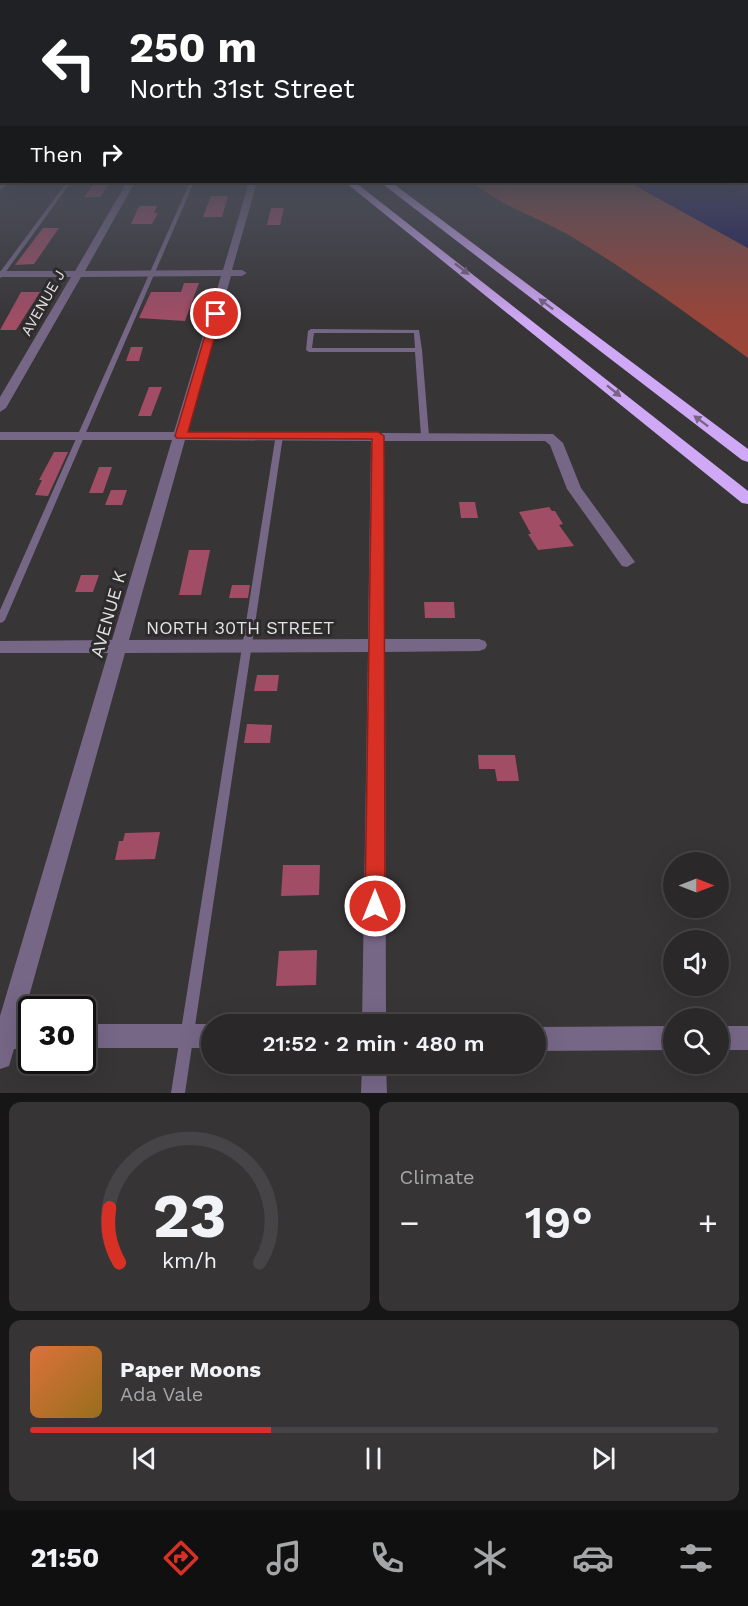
<!DOCTYPE html>
<html lang="en">
<head>
<meta charset="utf-8">
<style>
  :root { --surface:#2a2829; --page:#363435; --text:#f1f3f6; --muted:#a5a6a8; --line:#464446; --accent:#d93025 }
  body { margin:0; font-family:"Work Sans",sans-serif; background:var(--page); color:var(--text); height:100vh; display:flex; flex-direction:column; font-size:22px; white-space:nowrap }
  * { box-sizing:border-box; margin:0 }
  p { font-size:20px; color:var(--muted) }
  .icon { flex:none; width:33px; height:33px; fill:none; stroke:currentColor; stroke-width:2; stroke-linecap:round; stroke-linejoin:round }
  .map { position:relative; height:1093px; overflow:hidden }
  .side { display:flex; flex-direction:column; gap:9px; padding:9px; background:#171617; flex:1 }
  .side>* { flex:none }
  .guide { position:absolute; left:0px; top:0px; width:748px; height:183px; box-shadow:0 6px 24px #0002,0 0 0 2px var(--line); background:#202124; color:#fff; overflow:hidden }
  .needle { width:39px; rotate:90deg }
  .tools { position:absolute; left:663px; top:852px; display:grid; gap:12px }
  .tools a { display:grid; place-items:center; width:66px; height:66px; border-radius:50%; background:var(--surface); box-shadow:0 6px 24px #0002,0 0 0 2px var(--line); font-size:30px }
  .speed { position:absolute; left:18px; top:996px; display:flex; gap:12px; font-size:30px; font-weight:700; text-align:center }
  .speed>* { display:grid; place-content:center; width:78px; height:78px; border-radius:50%; background:var(--surface); box-shadow:0 6px 24px #0002,0 0 0 2px var(--line); line-height:1 }
  .speed .limit { border:3px solid #111; border-radius:9px; background:#fff; color:#111 }
  .pin { position:absolute; display:grid; place-items:center; width:51px; height:51px; color:#fff; margin:-26px; border:3px solid #fff; border-radius:50%; box-shadow:0 2px 6px #0007 }
  .me { position:absolute; width:66px; margin:-33px; rotate:0deg; stroke-linejoin:round; filter:drop-shadow(0 0 4px #0008) }
  .turn { display:flex; align-items:center; gap:21px; height:126px; padding:0 30px; font-size:27px }
  .turn .icon { width:78px; height:78px; stroke-width:2.5 }
  .turn b { display:block; font-size:42px; line-height:51px }
  .then { display:flex; align-items:center; height:57px; padding:0 30px; background:#0003; gap:12px; font-size:22px }
  .big { font-size:45px; font-weight:600; line-height:1.1 }
  .side .widget { flex:1; display:flex; flex-direction:column; justify-content:center; gap:9px; min-width:0; padding:0 21px; border-radius:12px; background:var(--page) }
  .side .dial { align-items:center; gap:0 }
  .dial svg { height:156px; overflow:visible; fill:none; stroke:var(--line); stroke-width:7; stroke-linecap:round; text-anchor:middle }
  .dial text { fill:var(--text); stroke:none }
  .song { display:flex; align-items:center; gap:18px }
  .cover { width:72px; height:72px; border-radius:9px; background:linear-gradient(135deg,hsl(20 70% 55%),hsl(40 70% 35%)) }
  .played { height:6px; border-radius:3px; background:linear-gradient(90deg,var(--accent) 35%,var(--line) 35%) }
  .keys { display:flex; justify-content:space-around; direction:ltr }
  .heat { display:flex; justify-content:space-between; align-items:center; font-size:33px; direction:ltr }
  .side .tiles { flex:1; display:grid; gap:9px; grid-template-columns:1fr 1fr }
  .widget:last-child { grid-column:span 2 }
  .trip { position:absolute; left:201px; top:1014px; width:345px; height:60px; border-radius:30px; background:var(--surface); box-shadow:0 6px 24px #0002,0 0 0 2px var(--line); font-weight:600; line-height:60px; text-align:center }
  .menu { display:flex; height:96px; justify-content:space-around; align-items:center; background:#111010; color:var(--muted) }
  .menu .icon { width:42px; height:42px }
  .menu .active { color:var(--accent) }
  .menu b { font-size:27px; color:var(--text) }
  .map>svg:first-child { display:block }
  .forest { fill:#994539 }
  .water { fill:#1f185b }
  .building { fill:#a14d66 }
  .lines { fill:none; stroke-linecap:round; stroke-linejoin:round }
  .service { fill:#776787; fill-rule:evenodd }
  .minor { fill:#776787; fill-rule:evenodd }
  .motorway { fill:#d0a9f6; fill-rule:evenodd }
  .oneway { fill:#776487 }
  .route { fill:#d93025; stroke:#8d1f18; stroke-width:1.5 }
  .labels { text-anchor:middle; dominant-baseline:central; stroke-width:6; stroke-linejoin:round; paint-order:stroke }
  .far-street-label { font-size:15px; fill:#e4e2e4; stroke:#2e2b2d }
  .street-label { font-size:18px; fill:#e4e2e4; stroke:#2e2b2d }
</style>
</head>
<body>
<div class="map">
<svg width="748" height="1093" viewBox="0 0 748 1093">
  <rect width="100%" height="100%" fill="#383537"/>
  <path class="forest" d="M472,182H629L748,248V358C692,317 636,276 577,240C541,218 506,209 472,182Z"/>
  <path class="water" d="M748,169V248L629,182H747Z"/>
  <path class="building" d="M95,182H110L100,197H84Z
    M211,196H228L222,217H203Z
    M139,206H157L154,213H158L152,224H131Z
    M271,208H284L280,225H267Z
    M43,228H59L34,264L15,265Z
    M184,283H199L185,321L139,318L151,292H181Z
    M21,292H40L16,330H0Z
    M131,347H143L139,361H126Z
    M149,387H162L151,416H138Z
    M54,452H68L48,496L35,495L42,480H39Z
    M99,467H112L103,493H89Z
    M111,490H127L122,505H105Z
    M459,502H475L478,518H461Z
    M549,507L552,511H555L563,524L559,525L574,546L538,550L528,534H531L519,512Z
    M189,550H210L201,595H179Z
    M81,575H99L93,592H75Z
    M232,585H250L248,598H229Z
    M424,602H454L455,618H425Z
    M257,675H279L277,691H254Z
    M247,724L272,725L270,743H244Z
    M478,755H515L519,781H497L495,769H479Z
    M160,832L155,859L115,860L119,841H123L125,833Z
    M283,865H320L319,895L281,896Z
    M317,950L316,985L276,986L279,951Z"/>
  <g class="lines">
    <path class="service" d="M67,182H71L2,277L0,278V272Z
      M190,182H194L5,620L3,622L0,623V610Z
      M311,329L419,330L422,350L429,436L428,438H425L421,436L415,352H309L306,350L308,331ZM314,333H414L415,348H312Z
      M276,434H279L283,436L185,1093H171Z"/>
    <path class="minor" d="M2,182H10L0,190V183Z
      M127,182H135L85,271L223,270L249,182H257L232,270H242L247,273L242,276H231L187,432L553,434L563,443L581,488L635,562L627,567L622,566L567,489L550,445L545,441H384L385,639H479L485,641L487,645L485,649L479,651L385,652L386,1024H362L368,652L125,653L21,1025H32V1049H14L9,1066L0,1069V1016L108,653H0V641L112,640L172,440H0V432H174L221,276L81,277L6,408L0,412V397L71,277H0V271H75ZM185,440L371,441L368,639L129,640Z
      M82,1024H212V1048H82Z
      M674,1026V1050L536,1051V1027Z
      M718,1026H748V1050H718Z
      M362,1064H386L387,1093H361Z"/>
    <path class="motorway" d="M345,182H355L748,491V504L742,503Z
      M380,182H391L748,449V462L742,460Z"/>
  </g>
  <defs><path id="oneway-solid" d="M-6-.8H1V-3.2L6.5 0L1 3.2V.8H-6Z" transform="scale(1.5)"/></defs>
  <g class="oneway">
    <use href="#oneway-solid" transform="translate(462 269) rotate(38)"/>
    <use href="#oneway-solid" transform="translate(546 304) rotate(-143)"/>
    <use href="#oneway-solid" transform="translate(614 391) rotate(39)"/>
    <use href="#oneway-solid" transform="translate(701 421) rotate(-143)"/>
  </g>
  <linearGradient id="sky" x2="0" y2="1"><stop stop-color="#1f1d1e"/><stop offset="0.52" stop-color="#4d515e"/><stop offset="1" stop-color="#4d515e" stop-opacity="0"/></linearGradient>
  <rect width="748" height="322" fill="url(#sky)"/>
  <path class="route" d="M212,312L221,314L188,432H378L384,436L385,906L382,913L375,916L368,913L365,906L372,439L177,438L175,436Z"/>
  <g class="labels">
    <g class="far-street-label">
      <text transform="translate(43 303) rotate(-60)">AVENUE J</text>
    </g>
    <g class="street-label">
      <text transform="translate(108 614) rotate(-74)">AVENUE K</text>
      <text x="240" y="627">NORTH 30TH STREET</text>
    </g>
  </g>
</svg>
<div class="tools">
<a><svg class="needle" viewBox="-14 -14 28 28"><path d="M0-13l5 13h-10z" fill="#e53935"/><path d="M0 13l5-13h-10z" fill="#a5a6a8"/></svg></a>
<a><svg class="icon" aria-label="sound" viewBox="0 0 24 24"><path d="M4 9h4l5-4v14l-5-4H4zM17 9q2 3 0 6"/></svg></a>
<a><svg class="icon" aria-label="search" viewBox="0 0 24 24"><circle cx="10" cy="10" r="6"/><path d="M15 15l6 6"/></svg></a>
</div>
<div class="speed"><div class="limit">30</div></div>
<div class="pin" style="left:216px;top:314px;background:#d93025"><svg class="icon" aria-label="arrive" viewBox="0 0 24 24"><path d="M6 21V4h12l-3 4 3 4H6"/></svg></div>
<svg class="me" style="left:375px;top:906px" viewBox="-20 -20 40 40"><circle r="17" fill="#d93025" stroke="#fff" stroke-width="3"/><path d="M0-11L8 9 0 5-8 9z" fill="#fff"/></svg>
<div class="trip">21:52 · 2 min · 480 m</div>
<div class="guide">
<div class="turn"><svg class="icon" aria-label="left" viewBox="0 0 24 24"><path d="M17 20v-9H6M10 6l-5 5 5 5"/></svg><div><b>250 m</b>North 31st Street</div></div>
<div class="then">Then<svg class="icon" aria-label="right" viewBox="0 0 24 24"><path d="M7 20v-9h11M14 6l5 5-5 5"/></svg></div>
</div>
</div>
<section class="side">
<div class="tiles">
<div class="widget dial"><svg viewBox="0 0 100 80">
<path d="M14 69A42 42 0 1 1 86 69"/>
<path d="M14 69A42 42 0 0 1 9 41" stroke="#d93025"/>
<text x="50" y="56" font-size="32" font-weight="700">23</text>
<text x="50" y="72" font-size="11">km/h</text>
</svg></div>
<div class="widget"><p>Climate</p>
<div class="heat"><a>−</a><b class="big">19°</b><a>+</a></div>
</div>
<div class="widget">
<div class="song"><i class="cover"></i><div><b>Paper Moons</b><p>Ada Vale</p></div></div>
<div class="played"></div>
<div class="keys"><svg class="icon" aria-label="previous" viewBox="0 0 24 24"><path d="M18 5L8 12l10 7zM5 5v14"/></svg><svg class="icon" aria-label="pause" viewBox="0 0 24 24"><path d="M8 5v14M16 5v14"/></svg><svg class="icon" aria-label="next" viewBox="0 0 24 24"><path d="M6 5l10 7-10 7zM19 5v14"/></svg></div>
</div>
</div>
</section>
<nav class="menu">
<b>21:50</b>
<svg class="icon active" aria-label="directions" viewBox="0 0 24 24"><path d="M12 3l9 9-9 9-9-9zM9 14v-3h6M13 9l2 2-2 2"/></svg>
<svg class="icon" aria-label="music" viewBox="0 0 24 24"><path d="M9 18V5l10-2v13"/><circle cx="6" cy="18" r="3"/><circle cx="16" cy="16" r="3"/></svg>
<svg class="icon" aria-label="phone" viewBox="0 0 24 24"><path d="M5 4h4l2 5-3 2q2 4 5 5l2-3 5 2v4C11 20 4 13 5 4z"/></svg>
<svg class="icon" aria-label="climate" viewBox="0 0 24 24"><path d="M12 3v18M4 7l16 10M4 17L20 7"/></svg>
<svg class="icon" aria-label="car" viewBox="0 0 24 24"><path d="M5 17H2v-5l4-1 3-4h7l3 4 3 1v5h-3M9 17h6M6 11h13"/><circle cx="7" cy="17" r="2"/><circle cx="17" cy="17" r="2"/></svg>
<svg class="icon" aria-label="filters" viewBox="0 0 24 24"><path d="M4 7h16M4 17h16"/><circle cx="9" cy="7" r="2"/><circle cx="15" cy="17" r="2"/></svg>
</nav>
</body>
</html>
